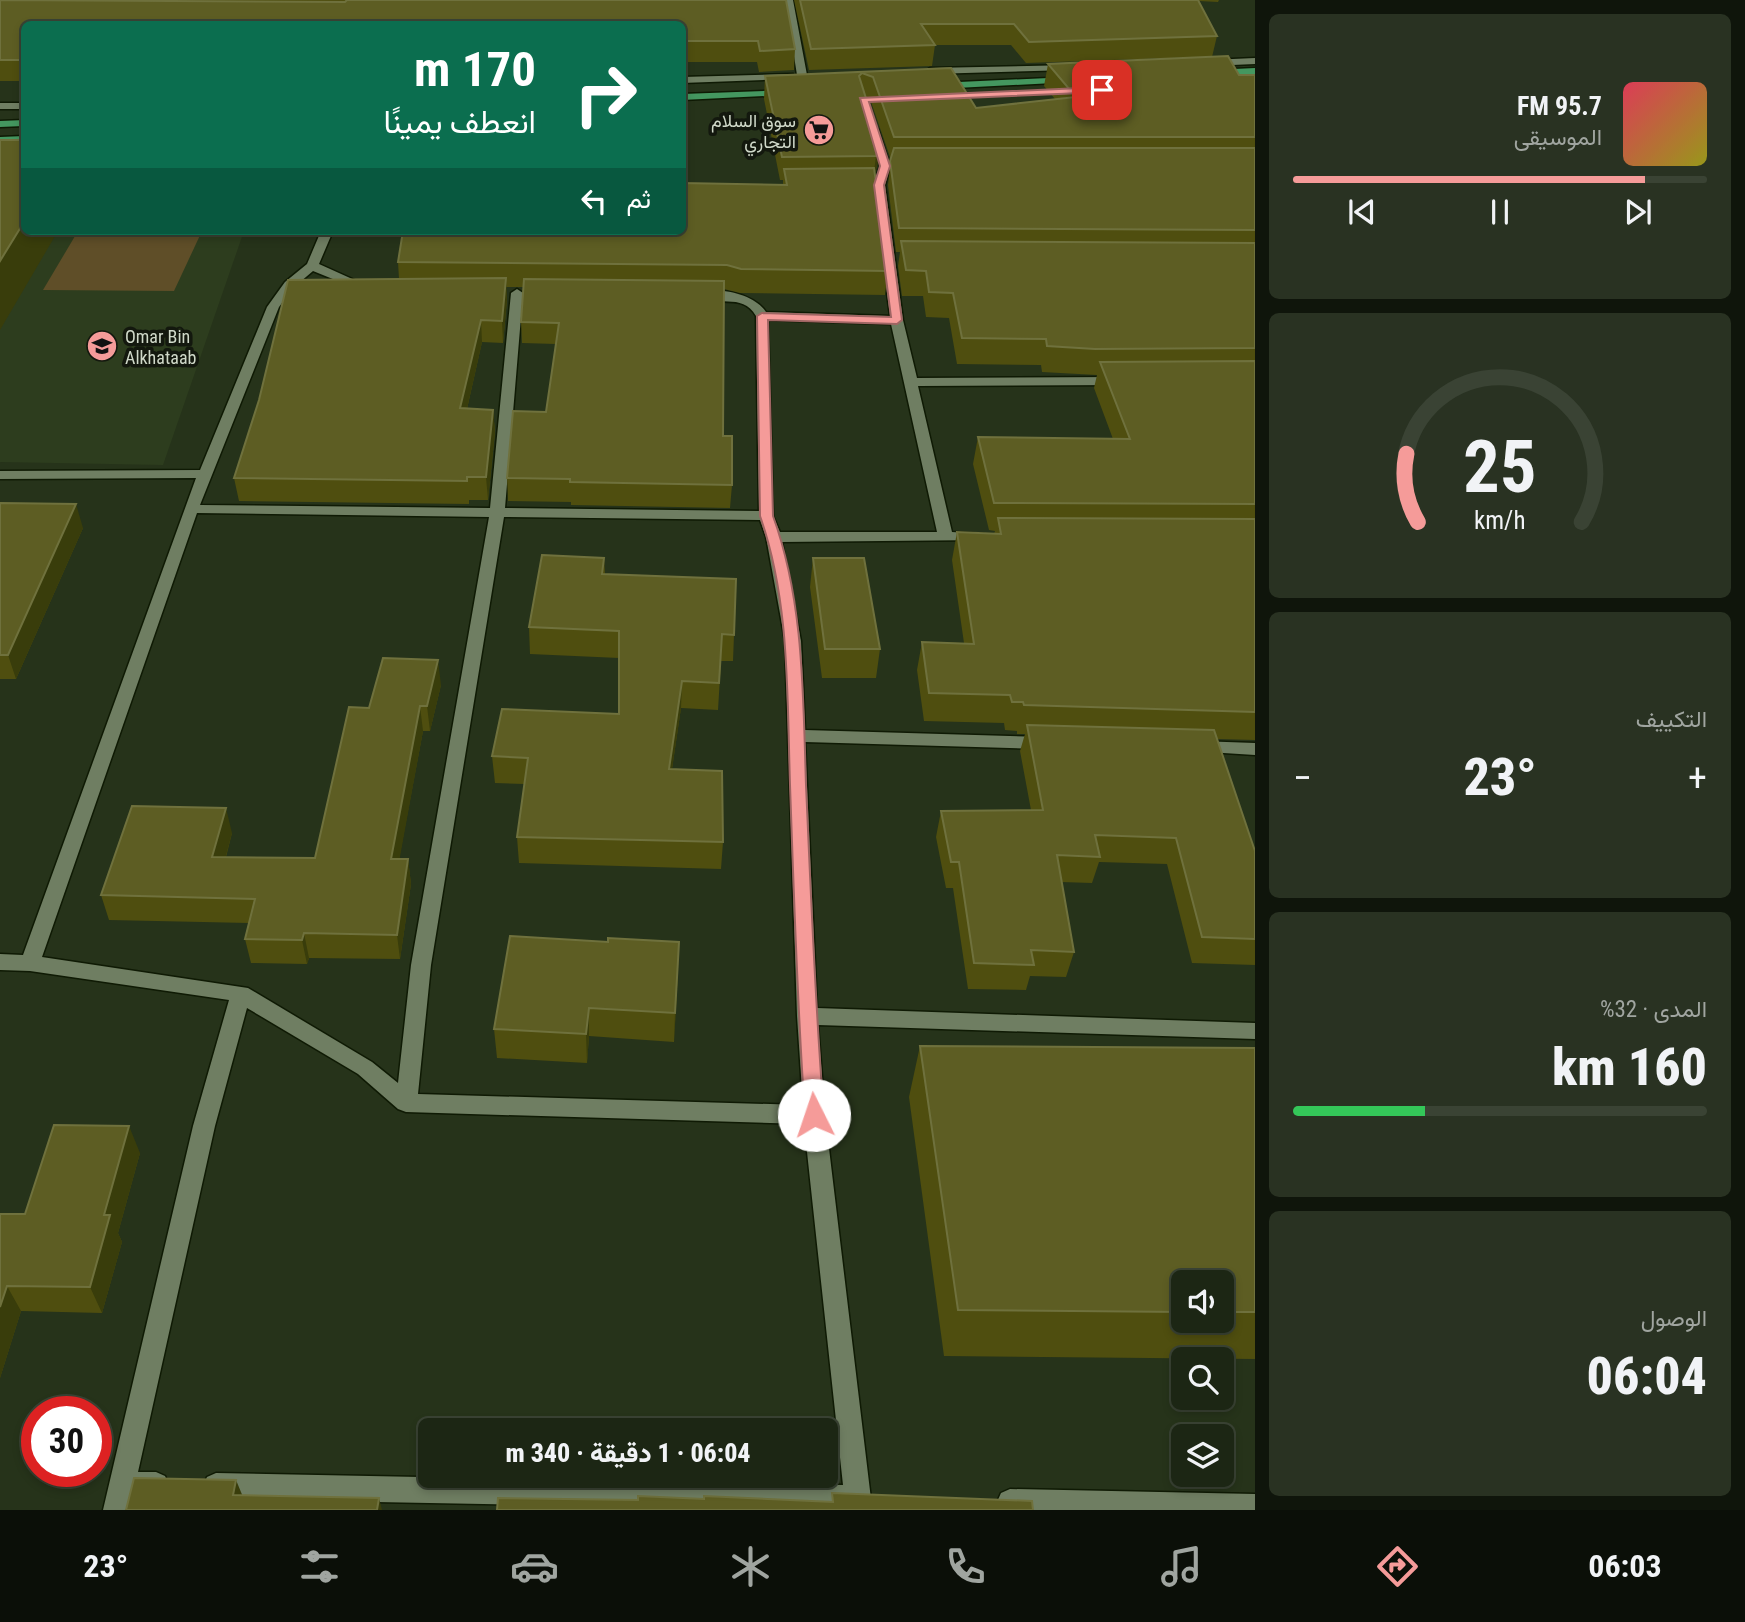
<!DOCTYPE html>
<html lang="ar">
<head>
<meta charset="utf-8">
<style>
  :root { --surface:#1c2614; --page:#293222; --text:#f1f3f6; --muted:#a0a5a0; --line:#3a4334; --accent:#f59b99 }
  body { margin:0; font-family:"Roboto Condensed",Vazirmatn,sans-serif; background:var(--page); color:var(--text); direction:rtl; height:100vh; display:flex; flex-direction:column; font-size:26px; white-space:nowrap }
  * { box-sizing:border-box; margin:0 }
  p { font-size:23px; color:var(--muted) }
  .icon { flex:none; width:38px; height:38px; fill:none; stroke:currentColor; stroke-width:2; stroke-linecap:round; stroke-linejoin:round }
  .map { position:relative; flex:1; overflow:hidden; direction:ltr }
  .drawer { display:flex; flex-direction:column; gap:14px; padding:14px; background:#0f150b; width:490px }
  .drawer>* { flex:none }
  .hud { position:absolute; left:21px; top:21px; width:665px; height:214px; border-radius:10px; box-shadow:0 4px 10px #0003,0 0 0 2px var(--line); direction:rtl; background:#0b6e4f; color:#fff; overflow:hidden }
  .tools { position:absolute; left:1171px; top:1270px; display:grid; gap:14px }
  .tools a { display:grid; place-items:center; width:63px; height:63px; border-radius:10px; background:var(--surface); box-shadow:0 4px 10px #0003,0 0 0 2px var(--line); font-size:35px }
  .speed { position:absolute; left:21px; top:1396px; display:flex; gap:14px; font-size:35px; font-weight:700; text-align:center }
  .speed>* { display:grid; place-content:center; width:91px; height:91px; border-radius:50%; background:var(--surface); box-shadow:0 4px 10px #0003,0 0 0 2px var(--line); line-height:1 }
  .speed .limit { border:10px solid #d22; background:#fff; color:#111 }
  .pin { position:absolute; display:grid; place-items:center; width:60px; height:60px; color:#fff; margin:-30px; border-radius:14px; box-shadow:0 4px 10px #0006 }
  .me { position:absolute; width:77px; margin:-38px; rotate:356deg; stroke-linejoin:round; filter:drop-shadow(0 0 5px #0008) }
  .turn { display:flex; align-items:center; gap:24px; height:147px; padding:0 35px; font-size:32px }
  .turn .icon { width:91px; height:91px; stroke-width:2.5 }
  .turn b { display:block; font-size:49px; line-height:60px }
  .then { display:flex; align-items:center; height:66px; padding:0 35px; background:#0003; gap:14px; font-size:26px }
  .big { font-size:52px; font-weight:800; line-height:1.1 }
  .drawer .tile { flex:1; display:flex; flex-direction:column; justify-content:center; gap:10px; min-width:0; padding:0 24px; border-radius:10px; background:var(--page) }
  .drawer .dial { align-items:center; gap:0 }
  .dial svg { height:182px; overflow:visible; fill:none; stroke:var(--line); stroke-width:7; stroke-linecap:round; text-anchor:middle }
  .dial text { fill:var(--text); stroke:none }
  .song { display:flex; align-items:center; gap:21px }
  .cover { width:84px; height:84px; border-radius:10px; background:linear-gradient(135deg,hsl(350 70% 55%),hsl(60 70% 35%)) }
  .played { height:7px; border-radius:4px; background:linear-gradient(90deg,var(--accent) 85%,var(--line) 85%) }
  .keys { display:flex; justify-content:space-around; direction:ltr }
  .heat { display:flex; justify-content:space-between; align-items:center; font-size:38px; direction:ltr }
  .charge { height:10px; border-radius:5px; background:linear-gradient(90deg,#34c759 32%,var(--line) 0) }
  .trip { position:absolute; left:418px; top:1418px; width:420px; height:70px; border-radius:10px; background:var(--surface); box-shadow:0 4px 10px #0003,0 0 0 2px var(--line); font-weight:800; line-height:70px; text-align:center; direction:rtl }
  .menu { display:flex; height:112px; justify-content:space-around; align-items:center; background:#0b0f08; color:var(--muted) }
  .menu .icon { width:49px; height:49px }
  .menu .current { color:var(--accent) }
  .menu b { font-size:32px; color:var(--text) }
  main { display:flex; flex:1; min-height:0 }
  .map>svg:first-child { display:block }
  .built { fill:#2d3d1e }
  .green { fill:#5f4e28 }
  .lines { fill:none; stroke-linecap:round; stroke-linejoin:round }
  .street-casing { stroke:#0f1a04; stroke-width:3 }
  .primary-casing { stroke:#0f1a04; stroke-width:3 }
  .street { fill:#6f7e62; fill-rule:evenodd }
  .primary { fill:#44975f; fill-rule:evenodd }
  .wall { fill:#4f4e0f; fill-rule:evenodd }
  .shaded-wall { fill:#393d0b }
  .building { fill:#5d5d23; stroke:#6f713d; stroke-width:2 }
  .route { fill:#f59b99; stroke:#9f6563; stroke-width:2 }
  .labels { text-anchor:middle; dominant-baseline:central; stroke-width:7; stroke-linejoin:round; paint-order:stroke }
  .far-poi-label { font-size:18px; fill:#d0d9c9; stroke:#13180e; text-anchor:end }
</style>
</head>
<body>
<main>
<section class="drawer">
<div class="tile">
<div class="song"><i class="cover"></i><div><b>95.7 FM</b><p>الموسيقى</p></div></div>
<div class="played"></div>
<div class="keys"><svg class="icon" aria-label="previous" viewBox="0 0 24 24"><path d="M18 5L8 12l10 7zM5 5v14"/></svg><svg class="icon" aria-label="pause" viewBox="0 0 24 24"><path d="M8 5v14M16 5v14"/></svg><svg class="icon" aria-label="next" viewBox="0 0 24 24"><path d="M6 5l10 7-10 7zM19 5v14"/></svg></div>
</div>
<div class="tile dial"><svg viewBox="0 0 100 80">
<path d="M14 69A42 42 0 1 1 86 69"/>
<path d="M14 69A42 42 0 0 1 9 39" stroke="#f59b99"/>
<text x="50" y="56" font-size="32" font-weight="700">25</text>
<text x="50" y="72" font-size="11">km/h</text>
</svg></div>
<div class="tile"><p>التكييف</p>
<div class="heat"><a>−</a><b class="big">23°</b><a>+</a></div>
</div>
<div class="tile"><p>المدى · 32%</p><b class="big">160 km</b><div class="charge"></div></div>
<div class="tile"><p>الوصول</p><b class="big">06:04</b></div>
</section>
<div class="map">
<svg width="1255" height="1510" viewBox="0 0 1255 1510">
  <rect width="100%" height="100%" fill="#26331a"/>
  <path class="built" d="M0,162L24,231H244L163,465L0,462Z"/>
  <path class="green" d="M78,231H202L174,291L43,290Z"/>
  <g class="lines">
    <g class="street-casing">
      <path id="street" d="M785,0H793L807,75L802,78L797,75Z
        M1255,58V64L1210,66L1205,63L1210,60Z
        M1073,65V69L1070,70L930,74L925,71L930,68Z
        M793,74V78L790,79L682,83V77Z
        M0,103H24V109H0Z
        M873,126L878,129L890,166L885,185L903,320L917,378L1119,377L1126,381L1119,385L918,386L952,532L984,534L987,537L984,540L782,542L801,641L805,730L1045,737L1054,743L1045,749L805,742L817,1008L1255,1023V1039L818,1025L825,1115L871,1499L867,1508L802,1510L216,1499L207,1495L203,1486L207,1477L216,1473L843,1485L804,1124L406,1112L398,1109L358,1074L247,1008L215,1126L138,1472H156L165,1476L169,1485L165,1494L156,1498L132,1497L129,1510H103L193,1126L229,1000L30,971L0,970V954L23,955L196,478L0,479V471L200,470L267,307L285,282L307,264L321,231H333L319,264L370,287L360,290L313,271L293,288L279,307L200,505L490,508L511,293L517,289L523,293L505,508L759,511L756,316C742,291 715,309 697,296C714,284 755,294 766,312L890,316L873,185L880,166L868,129ZM768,320L891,324L937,532H780L773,516ZM197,513L489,517L411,965L398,1083L372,1062L248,988L42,957ZM504,517L760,520L766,537L785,641L797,1016L803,1105L418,1094L431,965Z
        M1198,741L1255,743V755L1192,751L1189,747L1192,743Z
        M1010,1489L1255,1494V1510H1000L997,1502L1001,1493Z"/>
    </g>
    <g class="primary-casing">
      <path id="primary" d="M1255,68V74L1213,76L1208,73L1213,70Z
        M1070,77L1075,80L1073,82L937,89L932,86L937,83Z
        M790,90L791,92L786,95L682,100V94Z
        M24,120V126L0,127V121Z
        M24,136V142L0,143V137Z"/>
    </g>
    <use href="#street" class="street"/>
    <use href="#primary" class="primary"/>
  </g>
  <path class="wall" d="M0,0H786L795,49L794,70L759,72L757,62H682V24H24V81H0Z
    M794,0H1219L1218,2L1199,1L1217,36L1212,57L1239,75H1255V740L1217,739L1255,851V965L1192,963L1167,864L1099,862L1092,883L1061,882L1074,952L1066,977L1030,976L1026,990L968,989L953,888H946L936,837L941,811L1031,810L1020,751L1025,734H1017V731L1005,730L1004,723L924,721L917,670L922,642L964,643L952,560L957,532L994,534L995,531L989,530L973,464L978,437L1113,439L1094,388L1097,375L1042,372L1041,365L957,364L949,318L926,317L923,296H902L898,266L900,252H896L888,185L891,160L870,99L865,97L880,143L877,166L875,173L888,271L885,295L740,293L724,289L723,436L732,485L730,508L571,505V502L508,501L507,478L546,412L556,344L522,343L521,322L524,287H506L507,300L503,343L482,342L467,409L493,410L495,432L488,500H469V504L239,501L234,478L399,279L398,262L783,185V180H780L764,99L765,76L951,68L976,108L1055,99L1044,86L1048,64L1199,57L1026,63L1011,45H935L932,66L809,70Z
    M0,503L83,528L16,679H0Z
    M604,558L605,574L734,635L733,661H721L718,710L681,708L672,769L723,842L721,869L519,863L517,837L525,784L495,783L492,756L619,714V658L530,654L529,627Z
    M813,558L880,649L876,678H822L810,587Z
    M441,685L430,731H423L399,859H408L411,884L400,959L309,958L307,964L251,963L245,939L249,923L109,920L101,895L232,833L226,857L315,858L369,708Z
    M608,942L678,971L674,1042L589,1036L587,1063L497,1058L494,1029Z
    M920,1046L1255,1048V1359L944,1356L909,1097ZM1183,1283H1222V1321H1183Z
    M140,1153L118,1233L122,1242L102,1313L21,1311L0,1378V1214H25Z"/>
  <path class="shaded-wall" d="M880,143L877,166L873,179L876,156Z
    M24,222V231H58L0,330V261Z
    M506,278L507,300L503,343L502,321Z
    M481,320L482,342L462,431L460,408Z
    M493,410L495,432L488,500L486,477Z
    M76,504L83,528L16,679L8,655Z
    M438,660L441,685L430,731L427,706Z
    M682,681L681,708L668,796L669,769Z
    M420,706L423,731L395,884L391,859Z
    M226,808L232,833L219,882L212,857Z
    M408,859L411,884L400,959L397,935Z
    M304,933L309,958L307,964L302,940Z
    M679,942L678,971L674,1042L675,1013Z
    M589,1008V1036L587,1063L586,1034Z
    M129,1126L140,1153L118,1233L122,1242L102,1313L90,1287L104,1215Z
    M7,1286L21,1311L0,1378V1307Z
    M236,1480L248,1509L233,1495Z
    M379,1498L382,1510H377Z"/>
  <path class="building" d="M0,0L345,2L347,0H786L795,49L760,51L758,41H682V24H24V60H0Z
    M800,0H1198L1217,36L1029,42L1014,24H921L935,45L811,49Z
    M1228,56L1239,75H1255V137H894L873,77L862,73L859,76L880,143L876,156L782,157L765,76L951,68L976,108L1076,97L1048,64Z
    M0,140H24V222L0,261Z
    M894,148H1255V230L899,228L890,161Z
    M874,168L888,271L741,269L727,265L398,262L403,231H682V183L787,185L784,169Z
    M901,241L1255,243V348L1095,349L1047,346L1046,339L962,338L953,293L929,292L926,271L906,270Z
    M506,278L502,321L481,320L460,408L493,410L486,477H467V481L234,478L259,400L288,280Z
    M524,279L724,281L723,436H732V485L570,482V479L507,478L513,411L546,412L559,323L521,322Z
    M1255,361V504L994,503L978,437L1130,439L1100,362Z
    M0,503L76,504L8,655H0Z
    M998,518L1255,519V712L1024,705L1023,702H1012L1010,695L929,693L922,642L974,644L957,532L1001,534Z
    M542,555L604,558L602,574L736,579L734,635L722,634L719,683L682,681L669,769L722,771L723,842L517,837L528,758L492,756L502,709L619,714V631L529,627Z
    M813,558H864L880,649H825Z
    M383,658L438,660L427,706H420L391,859H408L397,935L304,933L302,940L245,939L255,899L101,895L132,806L226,808L212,857L315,858L349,707L369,708Z
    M1027,725L1214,730L1255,851V939L1202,937L1176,838L1095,835L1100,857L1057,855L1074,952L1031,950L1034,965L974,963L959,862H951L941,811L1043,810Z
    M510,936L608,942V938L679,942L675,1013L589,1008L586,1034L494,1029Z
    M920,1046L1255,1048V1312H1222V1283H1183V1312L958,1310Z
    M54,1125L129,1126L104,1215H110L90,1287L7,1286L0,1307V1214H25Z
    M134,1478L236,1480L233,1495L379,1498L377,1510H126Z
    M832,1493L1032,1501L1033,1510H497L498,1498L638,1500V1496L704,1499V1496L833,1502Z"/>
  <path class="route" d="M1102,87L1105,88V92L869,102L890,166L884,185L902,320L897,324L768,320L773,516C804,601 803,695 806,785C811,895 815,1005 824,1115L821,1121L814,1123L808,1121L805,1115C797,1005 794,895 790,785C787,695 790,601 760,516L757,316L762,313L891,317L874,185L880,166L860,98Z"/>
  <defs>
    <g id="supermarket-disc" transform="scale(1.575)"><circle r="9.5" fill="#f59b99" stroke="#13180e"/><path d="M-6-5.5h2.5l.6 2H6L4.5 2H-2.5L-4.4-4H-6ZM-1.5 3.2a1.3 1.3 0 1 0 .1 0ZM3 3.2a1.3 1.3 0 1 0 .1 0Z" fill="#111"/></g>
    <g id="school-disc" transform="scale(1.575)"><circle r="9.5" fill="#f59b99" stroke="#13180e"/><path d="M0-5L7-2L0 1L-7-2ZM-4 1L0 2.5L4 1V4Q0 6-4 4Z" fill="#111"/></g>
  </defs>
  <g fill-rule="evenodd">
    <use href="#supermarket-disc" x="819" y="130"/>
    <use href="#school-disc" x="102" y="346"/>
  </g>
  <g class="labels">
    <g class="far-poi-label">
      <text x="796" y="120">سوق السلام<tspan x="796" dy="21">التجاري</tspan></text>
      <text x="125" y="336" text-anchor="start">Omar Bin<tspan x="125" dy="21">Alkhataab</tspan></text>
    </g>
  </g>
</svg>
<div class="tools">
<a><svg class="icon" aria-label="sound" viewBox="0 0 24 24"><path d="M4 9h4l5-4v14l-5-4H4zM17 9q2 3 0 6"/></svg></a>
<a><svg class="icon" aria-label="search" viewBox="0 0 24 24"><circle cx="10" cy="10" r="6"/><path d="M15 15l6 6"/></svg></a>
<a><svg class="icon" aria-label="layers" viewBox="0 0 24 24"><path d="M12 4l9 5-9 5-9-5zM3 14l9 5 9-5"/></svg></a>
</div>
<div class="speed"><div class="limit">30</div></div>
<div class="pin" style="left:1102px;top:90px;background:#d93025"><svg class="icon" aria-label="arrive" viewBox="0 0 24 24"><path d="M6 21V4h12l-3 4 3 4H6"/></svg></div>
<svg class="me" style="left:814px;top:1115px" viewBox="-20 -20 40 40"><circle r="19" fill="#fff"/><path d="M0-13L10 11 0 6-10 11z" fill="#f59b99"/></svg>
<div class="trip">06:04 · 1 دقيقة · 340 m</div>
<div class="hud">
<div class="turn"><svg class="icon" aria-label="right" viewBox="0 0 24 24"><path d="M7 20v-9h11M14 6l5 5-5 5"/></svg><div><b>170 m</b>انعطف يمينًا</div></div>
<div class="then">ثم<svg class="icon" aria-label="left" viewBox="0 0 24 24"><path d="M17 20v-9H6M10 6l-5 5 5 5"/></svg></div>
</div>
</div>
</main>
<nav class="menu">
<b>06:03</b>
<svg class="icon current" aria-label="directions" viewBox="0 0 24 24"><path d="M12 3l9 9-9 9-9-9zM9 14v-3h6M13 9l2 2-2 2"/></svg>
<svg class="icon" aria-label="music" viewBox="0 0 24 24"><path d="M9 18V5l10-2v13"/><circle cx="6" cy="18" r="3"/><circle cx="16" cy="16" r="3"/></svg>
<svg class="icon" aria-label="phone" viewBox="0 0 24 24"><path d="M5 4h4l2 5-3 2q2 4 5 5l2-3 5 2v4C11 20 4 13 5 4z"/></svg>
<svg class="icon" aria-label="climate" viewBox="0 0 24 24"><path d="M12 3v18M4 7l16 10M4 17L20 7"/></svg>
<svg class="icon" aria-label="car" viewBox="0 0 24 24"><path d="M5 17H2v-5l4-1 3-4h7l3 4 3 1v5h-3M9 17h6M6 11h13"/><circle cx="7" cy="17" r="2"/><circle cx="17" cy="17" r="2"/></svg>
<svg class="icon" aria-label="filters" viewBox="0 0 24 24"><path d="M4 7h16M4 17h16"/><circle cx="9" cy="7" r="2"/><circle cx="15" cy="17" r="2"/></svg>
<b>23°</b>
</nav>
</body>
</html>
